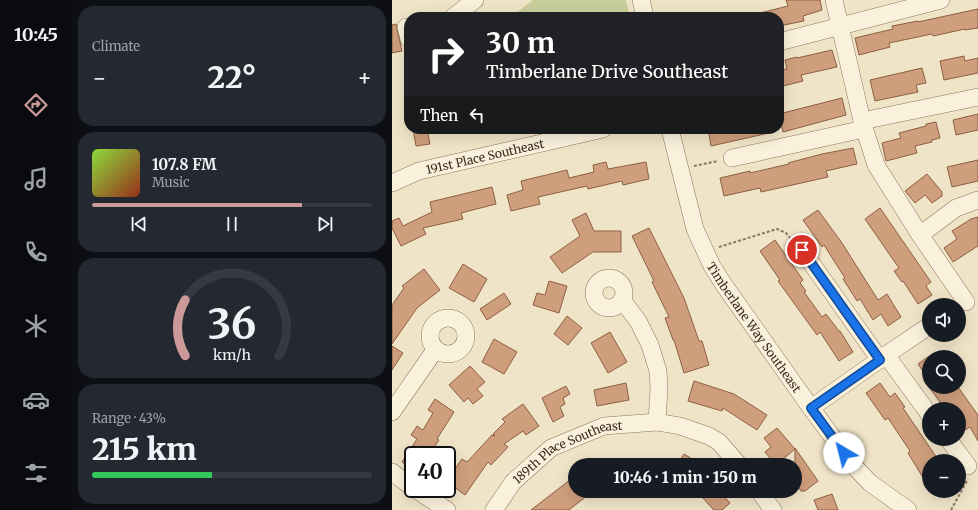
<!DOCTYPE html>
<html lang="en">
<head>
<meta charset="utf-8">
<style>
  :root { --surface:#171b24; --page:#242831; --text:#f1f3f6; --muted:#9ea1a6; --line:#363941; --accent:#cc999b }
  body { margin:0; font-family:Merriweather,serif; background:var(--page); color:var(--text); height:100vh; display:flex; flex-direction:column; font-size:15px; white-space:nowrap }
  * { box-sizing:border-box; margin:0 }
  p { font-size:13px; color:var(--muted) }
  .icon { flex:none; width:22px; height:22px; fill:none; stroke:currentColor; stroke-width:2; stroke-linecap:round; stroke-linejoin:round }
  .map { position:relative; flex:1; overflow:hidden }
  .sheet { display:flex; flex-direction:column; gap:6px; padding:6px; background:#0d0f14; width:320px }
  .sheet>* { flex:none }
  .top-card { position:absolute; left:12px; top:12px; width:380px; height:122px; border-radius:16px; box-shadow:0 4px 16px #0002; background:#202124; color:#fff; overflow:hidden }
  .controls { position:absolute; left:530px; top:298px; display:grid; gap:8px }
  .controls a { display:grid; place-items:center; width:44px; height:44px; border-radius:50%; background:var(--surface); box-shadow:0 4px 16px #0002; font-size:20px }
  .speed { position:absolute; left:12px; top:446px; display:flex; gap:8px; font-size:20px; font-weight:700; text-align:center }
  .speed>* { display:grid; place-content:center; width:52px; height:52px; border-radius:50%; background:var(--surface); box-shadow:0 4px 16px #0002; line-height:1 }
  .speed .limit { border:2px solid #111; border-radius:6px; background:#fff; color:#111 }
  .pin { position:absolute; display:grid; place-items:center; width:34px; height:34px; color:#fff; margin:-17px; border:2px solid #fff; border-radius:50%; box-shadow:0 1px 4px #0007 }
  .me { position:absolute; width:44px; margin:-22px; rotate:323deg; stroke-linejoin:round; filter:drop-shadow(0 0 3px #0008) }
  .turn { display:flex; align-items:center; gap:14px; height:84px; padding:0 16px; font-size:18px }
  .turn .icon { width:52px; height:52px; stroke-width:2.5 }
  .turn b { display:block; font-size:28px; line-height:34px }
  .then { display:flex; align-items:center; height:38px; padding:0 16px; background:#0003; gap:8px; font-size:15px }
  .big { font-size:30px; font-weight:800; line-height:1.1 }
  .sheet .tile { flex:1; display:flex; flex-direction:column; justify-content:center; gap:6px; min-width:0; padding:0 14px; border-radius:16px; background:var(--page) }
  .sheet .dial { align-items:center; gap:0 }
  .dial svg { height:104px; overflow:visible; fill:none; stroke:var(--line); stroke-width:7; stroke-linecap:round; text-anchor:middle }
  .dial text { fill:var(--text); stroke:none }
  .song { display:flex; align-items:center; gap:12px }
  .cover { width:48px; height:48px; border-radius:6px; background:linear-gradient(135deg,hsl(90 70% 55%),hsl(10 70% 35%)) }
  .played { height:4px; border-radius:2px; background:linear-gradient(90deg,var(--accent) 75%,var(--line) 75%) }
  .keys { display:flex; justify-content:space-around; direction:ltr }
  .heat { display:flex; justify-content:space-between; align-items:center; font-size:22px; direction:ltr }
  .charge { height:6px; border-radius:3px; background:linear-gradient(90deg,#34c759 43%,var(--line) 0) }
  .trip { position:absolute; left:176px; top:458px; width:234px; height:40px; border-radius:20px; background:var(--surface); box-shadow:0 4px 16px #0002; font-weight:800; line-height:40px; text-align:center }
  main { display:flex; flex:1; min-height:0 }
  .tab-bar { display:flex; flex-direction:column; width:72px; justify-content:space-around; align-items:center; background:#090b0e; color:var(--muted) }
  .tab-bar .icon { width:28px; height:28px }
  .tab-bar .active { color:var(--accent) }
  .tab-bar b { font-size:18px; color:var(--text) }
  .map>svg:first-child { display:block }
  .green { fill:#c9cf9b }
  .building { fill:#cf9f7d; stroke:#8d5f41 }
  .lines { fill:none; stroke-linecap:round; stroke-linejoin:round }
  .minor-casing { stroke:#8d765c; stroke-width:18 }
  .path { stroke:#8d765c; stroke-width:2; stroke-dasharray:3 2; stroke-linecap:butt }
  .minor { stroke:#faf1dc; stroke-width:17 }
  .route-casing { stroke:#114b97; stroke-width:10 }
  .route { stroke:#1a73e8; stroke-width:7 }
  .labels { text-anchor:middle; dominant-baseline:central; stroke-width:4; stroke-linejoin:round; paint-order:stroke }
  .street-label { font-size:12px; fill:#3d2e20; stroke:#f7eed8 }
</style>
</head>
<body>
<main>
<nav class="tab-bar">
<b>10:45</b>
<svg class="icon active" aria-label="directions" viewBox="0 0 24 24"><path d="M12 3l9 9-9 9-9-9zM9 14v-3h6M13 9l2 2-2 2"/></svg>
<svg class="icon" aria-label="music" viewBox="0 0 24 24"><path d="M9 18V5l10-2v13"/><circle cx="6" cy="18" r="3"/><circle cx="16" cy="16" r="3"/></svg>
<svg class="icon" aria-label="phone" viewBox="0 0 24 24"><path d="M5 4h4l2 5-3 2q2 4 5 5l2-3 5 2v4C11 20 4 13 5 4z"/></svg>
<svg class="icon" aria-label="climate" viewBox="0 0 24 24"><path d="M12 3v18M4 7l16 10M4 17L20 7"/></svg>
<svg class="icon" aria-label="car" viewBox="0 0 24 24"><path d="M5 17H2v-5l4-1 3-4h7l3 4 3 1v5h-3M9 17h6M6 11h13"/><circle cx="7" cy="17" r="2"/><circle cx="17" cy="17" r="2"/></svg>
<svg class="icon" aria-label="filters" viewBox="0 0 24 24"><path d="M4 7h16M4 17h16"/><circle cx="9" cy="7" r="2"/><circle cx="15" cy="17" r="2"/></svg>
</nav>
<section class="sheet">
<div class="tile"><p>Climate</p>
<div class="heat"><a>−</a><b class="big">22°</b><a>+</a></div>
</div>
<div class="tile">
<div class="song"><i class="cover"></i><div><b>107.8 FM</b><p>Music</p></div></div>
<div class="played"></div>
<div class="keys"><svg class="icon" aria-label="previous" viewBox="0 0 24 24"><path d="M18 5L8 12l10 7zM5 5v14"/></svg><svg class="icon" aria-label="pause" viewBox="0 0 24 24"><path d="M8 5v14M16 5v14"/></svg><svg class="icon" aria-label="next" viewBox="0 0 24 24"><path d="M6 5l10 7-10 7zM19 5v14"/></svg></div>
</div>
<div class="tile dial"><svg viewBox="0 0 100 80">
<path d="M14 69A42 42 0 1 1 86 69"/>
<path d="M14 69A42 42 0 0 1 14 26" stroke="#cc999b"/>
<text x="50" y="56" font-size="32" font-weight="700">36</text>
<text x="50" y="72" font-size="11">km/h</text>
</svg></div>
<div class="tile"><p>Range · 43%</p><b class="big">215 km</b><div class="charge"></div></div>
</section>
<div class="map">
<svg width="586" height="510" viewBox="0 0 586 510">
  <rect width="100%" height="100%" fill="#f0e4c8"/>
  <path class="green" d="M141,0H234L238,17H119Z"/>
  <path class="building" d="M394,0H428L430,10L411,16L412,21L387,26V17H368V13L396,6Z
    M586,9V28L573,30V29L541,36L540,34L497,43L498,47L467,55L463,38L501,29L500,26L526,21V22Z
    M4,24L10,51L0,53V25Z
    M440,50L445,67L409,75L411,81L387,87V70L395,69L393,60L405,57V58Z
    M572,56L573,61L586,58V73L552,80L548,61Z
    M530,68L534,83L524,85L526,92L483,101L478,80Z
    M450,98L454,115L391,132L387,114Z
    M586,114V130L564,135L561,120Z
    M544,122L548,138L540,140V142L523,146L525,153L494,161L490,143L509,138L507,133L534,126V124Z
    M21,129H35L38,144L24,146Z
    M316,129H377V133L319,146Z
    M461,148L465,164L434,171L436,177L369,192L368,188L332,196L328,178L358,171V173L397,164L396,163L430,154Z
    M586,160V181L560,187L555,167Z
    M214,162L216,169L254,162L257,179L231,185L230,181L196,189L195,186L146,197L148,204L119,211L115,195L131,190L129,181L175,170L177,178L202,172L201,165Z
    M535,174L550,192V196L540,203L533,195L523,203L513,191Z
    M100,187L104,204L69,213L71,219L31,228L34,234L9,246L0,228V221L7,218L11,226L40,212L38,202Z
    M488,208L539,282L534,286L540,295L526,304L511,281L510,282L502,271L507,268L473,219Z
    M426,210L450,243L486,300L495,294L509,317L496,326L489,314L481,320L468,299L465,301L451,279L453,278L432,245L430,247L411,220Z
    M194,213L202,231H229V252H201L170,273L158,257L188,236L180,220Z
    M586,217V246L561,262L552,248L565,239L560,231L579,219Z
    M257,228L292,298L307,341H310L317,365L292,373L282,340H281L273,318L277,317L260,282L262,281L240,236Z
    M383,240L411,280L408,283L414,291L412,292L430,317L434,314L447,331H448L461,352L447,361L428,332L425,335L386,281L388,280L368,251Z
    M71,264L95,279L82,302L57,288Z
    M32,269L48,290L25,308L0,344V305L12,288L10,286Z
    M157,281L175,286L167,313L141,305L145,293L153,295Z
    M112,293L119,304L95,320L88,309Z
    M175,316L190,328L176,345L162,334Z
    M218,332L235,362L216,373L199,343Z
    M102,339L125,352L112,374L90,362Z
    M0,346L11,353L0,370Z
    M537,356V380L526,364Z
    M78,366L93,382L85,389L91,396L81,404L76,398L72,402L57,385Z
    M302,381L342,394L375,415L365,430L331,408L330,411L296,401Z
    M234,383L237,400L205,406L202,390Z
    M488,383L498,397L503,393L513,407L511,408L547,461H537V471L530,476L516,453L518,451L496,418L493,420L474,393Z
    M174,386L178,394L171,398L173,404L168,407L172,416L161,422L150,398Z
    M537,387H566L586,415V441L578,427L570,432L567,426V409H553Z
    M43,399L62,412L45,439L47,440L37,455H21V470L10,462L25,439L19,435L25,426L31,430L41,413L36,410Z
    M131,404L147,426L134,435L131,431L112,444L116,447L99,465L96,462L73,495L55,482V480L70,459L75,462L100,435L103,436L101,434L113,422L110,419Z
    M385,428L403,449L384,465L373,452L379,447L372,438Z
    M403,448L426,481L413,491H409L403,482Z
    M292,454L310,465H285Z
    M183,476V491H201L177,510H139Z
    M314,491H327L338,503L330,510H322L309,496Z
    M440,494L446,510H426L422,500Z"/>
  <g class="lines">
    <g class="minor-casing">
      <g id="minor">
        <path d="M249,0L253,17"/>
        <path d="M442,0L470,121L484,165L528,235L574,302"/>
        <path d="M61,17L83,0"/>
        <path d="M17,27H14L17,39"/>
        <path d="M387,42L549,0"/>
        <path d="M470,121L586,97"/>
        <path id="s1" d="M278,129L303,229L320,266L332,285L419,408L461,465L478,483L516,510"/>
        <path d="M340,158L472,129"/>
        <path id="s2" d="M0,183L27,171L211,129"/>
        <path d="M528,235L564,208L586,200"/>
        <path d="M410,250L488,360"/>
        <circle cx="217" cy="293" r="15"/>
        <path d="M230,300L246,321L258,345L266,371L267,388L265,422"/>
        <circle cx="56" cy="336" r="18"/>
        <path d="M494,355L537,414"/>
        <path d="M419,408L494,355L537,326"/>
        <path d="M0,412L43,350"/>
        <path d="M556,439L576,466"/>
        <path d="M0,472L21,488"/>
        <path d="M23,489L55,510"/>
        <path d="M367,491L381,510"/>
        <path id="s3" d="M102,510L121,482L159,448L212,426L265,422L288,426L317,436L327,442L347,465"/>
      </g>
    </g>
    <path class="path" d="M302,166L326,161
      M327,247L385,229L394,233L400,240
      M559,510L576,479"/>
    <use href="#minor" class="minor"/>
  </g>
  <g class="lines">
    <g class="route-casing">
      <path id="route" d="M410,250L488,360L419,408L452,453"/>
    </g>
    <use href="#route" class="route"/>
  </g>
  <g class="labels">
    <g class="street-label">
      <text stroke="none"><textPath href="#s2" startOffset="97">191st Place Southeast</textPath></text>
      <text stroke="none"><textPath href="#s1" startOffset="218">Timberlane Way Southeast</textPath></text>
      <text stroke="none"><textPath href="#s3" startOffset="98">189th Place Southeast</textPath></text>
    </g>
  </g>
</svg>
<div class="controls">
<a><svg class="icon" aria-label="sound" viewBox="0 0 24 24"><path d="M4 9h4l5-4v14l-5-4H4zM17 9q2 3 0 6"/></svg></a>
<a><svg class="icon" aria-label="search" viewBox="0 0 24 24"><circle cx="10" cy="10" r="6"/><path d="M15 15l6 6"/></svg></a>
<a>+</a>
<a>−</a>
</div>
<div class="speed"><div class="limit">40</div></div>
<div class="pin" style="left:410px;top:250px;background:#d93025"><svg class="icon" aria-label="arrive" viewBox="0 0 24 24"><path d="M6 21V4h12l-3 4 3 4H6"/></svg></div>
<svg class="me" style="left:452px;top:453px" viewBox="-20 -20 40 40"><circle r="19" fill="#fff"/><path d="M0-13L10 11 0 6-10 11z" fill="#1a73e8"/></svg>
<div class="trip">10:46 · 1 min · 150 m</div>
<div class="top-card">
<div class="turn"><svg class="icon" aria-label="right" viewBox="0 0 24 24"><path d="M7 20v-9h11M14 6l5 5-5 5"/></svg><div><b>30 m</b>Timberlane Drive Southeast</div></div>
<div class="then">Then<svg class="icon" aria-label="left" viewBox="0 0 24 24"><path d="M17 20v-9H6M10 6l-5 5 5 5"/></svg></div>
</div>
</div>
</main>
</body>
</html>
